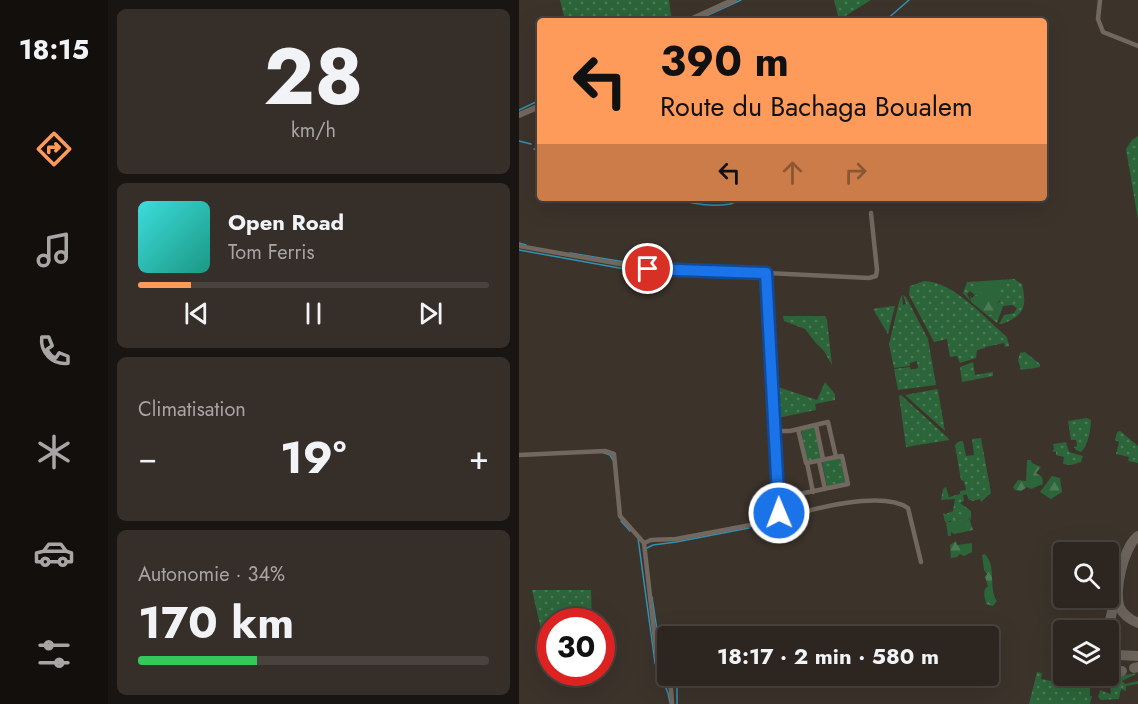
<!DOCTYPE html>
<html lang="fr">
<head>
<meta charset="utf-8">
<style>
  :root { --surface:#2d2620; --page:#352e29; --text:#f1f3f6; --muted:#a7a5a5; --line:#48433e; --accent:#ff9b5a }
  body { margin:0; font-family:Jost,sans-serif; background:var(--page); color:var(--text); height:100vh; display:flex; flex-direction:column; font-size:22px; white-space:nowrap }
  * { box-sizing:border-box; margin:0 }
  p { font-size:20px; color:var(--muted) }
  .icon { flex:none; width:33px; height:33px; fill:none; stroke:currentColor; stroke-width:2; stroke-linecap:round; stroke-linejoin:round }
  .map { position:relative; flex:1; overflow:hidden }
  .drawer { display:flex; flex-direction:column; gap:9px; padding:9px; background:#191512; width:411px }
  .drawer>* { flex:none }
  .top-card { position:absolute; left:18px; top:18px; width:510px; height:183px; border-radius:6px; box-shadow:0 6px 24px #0002,0 0 0 2px var(--line); background:#ff9b5a; color:#111; overflow:hidden }
  .controls { position:absolute; left:534px; top:542px; display:grid; gap:12px }
  .controls a { display:grid; place-items:center; width:66px; height:66px; border-radius:6px; background:var(--surface); box-shadow:0 6px 24px #0002,0 0 0 2px var(--line); font-size:30px }
  .speed { position:absolute; left:18px; top:608px; display:flex; gap:12px; font-size:30px; font-weight:700; text-align:center }
  .speed>* { display:grid; place-content:center; width:78px; height:78px; border-radius:50%; background:var(--surface); box-shadow:0 6px 24px #0002,0 0 0 2px var(--line); line-height:1 }
  .speed .limit { border:9px solid #d22; background:#fff; color:#111 }
  .pin { position:absolute; display:grid; place-items:center; width:51px; height:51px; color:#fff; margin:-26px; border:3px solid #fff; border-radius:50%; box-shadow:0 2px 6px #0007 }
  .me { position:absolute; width:66px; margin:-33px; rotate:359deg; stroke-linejoin:round; filter:drop-shadow(0 0 4px #0008) }
  .turn { display:flex; align-items:center; gap:21px; height:126px; padding:0 24px; font-size:27px }
  .turn .icon { width:78px; height:78px; stroke-width:2.5 }
  .turn b { display:block; font-size:42px; line-height:51px }
  .lanes { display:flex; align-items:center; height:57px; padding:0 24px; background:#0003; justify-content:center; gap:30px; direction:ltr }
  .lanes .off { opacity:.35 }
  .big { font-size:45px; font-weight:700; line-height:1.1 }
  .drawer .tile { flex:1; display:flex; flex-direction:column; justify-content:center; gap:9px; min-width:0; padding:0 21px; border-radius:9px; background:var(--page) }
  .drawer .dial { align-items:center; gap:0 }
  .dial b { font-size:78px; line-height:1 }
  .song { display:flex; align-items:center; gap:18px }
  .cover { width:72px; height:72px; border-radius:9px; background:linear-gradient(135deg,hsl(180 70% 55%),hsl(170 70% 35%)) }
  .played { height:6px; border-radius:3px; background:linear-gradient(90deg,var(--accent) 15%,var(--line) 15%) }
  .keys { display:flex; justify-content:space-around; direction:ltr }
  .heat { display:flex; justify-content:space-between; align-items:center; font-size:33px; direction:ltr }
  .charge { height:9px; border-radius:4px; background:linear-gradient(90deg,#34c759 34%,var(--line) 0) }
  .trip { position:absolute; left:138px; top:626px; width:342px; height:60px; border-radius:6px; background:var(--surface); box-shadow:0 6px 24px #0002,0 0 0 2px var(--line); font-weight:700; line-height:60px; text-align:center }
  main { display:flex; flex:1; min-height:0 }
  .tab-bar { display:flex; flex-direction:column; width:108px; justify-content:space-around; align-items:center; background:#120f0d; color:var(--muted) }
  .tab-bar .icon { width:42px; height:42px }
  .tab-bar .selected { color:var(--accent) }
  .tab-bar b { font-size:27px; color:var(--text) }
  .map>svg:first-child { display:block }
  .grass { fill:url(#grass-dots) }
  .forest { fill:url(#forest-firs) }
  .lines { fill:none; stroke-linecap:round; stroke-linejoin:round }
  .stream { stroke:#3092b4; stroke-width:1.5 }
  .taxiway { stroke:#6c645d; stroke-width:10 }
  .street { stroke:#72685f; stroke-width:4.5 }
  .secondary { stroke:#72685f; stroke-width:6 }
  .route-casing { stroke:#114b97; stroke-width:15 }
  .route { stroke:#1a73e8; stroke-width:10 }
</style>
</head>
<body>
<main>
<nav class="tab-bar">
<b>18:15</b>
<svg class="icon selected" aria-label="directions" viewBox="0 0 24 24"><path d="M12 3l9 9-9 9-9-9zM9 14v-3h6M13 9l2 2-2 2"/></svg>
<svg class="icon" aria-label="music" viewBox="0 0 24 24"><path d="M9 18V5l10-2v13"/><circle cx="6" cy="18" r="3"/><circle cx="16" cy="16" r="3"/></svg>
<svg class="icon" aria-label="phone" viewBox="0 0 24 24"><path d="M5 4h4l2 5-3 2q2 4 5 5l2-3 5 2v4C11 20 4 13 5 4z"/></svg>
<svg class="icon" aria-label="climate" viewBox="0 0 24 24"><path d="M12 3v18M4 7l16 10M4 17L20 7"/></svg>
<svg class="icon" aria-label="car" viewBox="0 0 24 24"><path d="M5 17H2v-5l4-1 3-4h7l3 4 3 1v5h-3M9 17h6M6 11h13"/><circle cx="7" cy="17" r="2"/><circle cx="17" cy="17" r="2"/></svg>
<svg class="icon" aria-label="filters" viewBox="0 0 24 24"><path d="M4 7h16M4 17h16"/><circle cx="9" cy="7" r="2"/><circle cx="15" cy="17" r="2"/></svg>
</nav>
<section class="drawer">
<div class="tile dial"><b>28</b><p>km/h</p></div>
<div class="tile">
<div class="song"><i class="cover"></i><div><b>Open Road</b><p>Tom Ferris</p></div></div>
<div class="played"></div>
<div class="keys"><svg class="icon" aria-label="previous" viewBox="0 0 24 24"><path d="M18 5L8 12l10 7zM5 5v14"/></svg><svg class="icon" aria-label="pause" viewBox="0 0 24 24"><path d="M8 5v14M16 5v14"/></svg><svg class="icon" aria-label="next" viewBox="0 0 24 24"><path d="M6 5l10 7-10 7zM19 5v14"/></svg></div>
</div>
<div class="tile"><p>Climatisation</p>
<div class="heat"><a>−</a><b class="big">19°</b><a>+</a></div>
</div>
<div class="tile"><p>Autonomie · 34%</p><b class="big">170 km</b><div class="charge"></div></div>
</section>
<div class="map">
<svg width="619" height="704" viewBox="0 0 619 704">
  <defs>
    <pattern id="grass-dots" width="8" height="8" patternUnits="userSpaceOnUse" patternTransform="scale(1.5)"><rect width="8" height="8" fill="#2c6539"/><path d="M2 2h.1M6 6h.1" fill="none" stroke="#4b7b55" stroke-width="1.8" stroke-linecap="round"/></pattern>
    <pattern id="forest-firs" width="22" height="20" patternUnits="userSpaceOnUse" patternTransform="scale(1.5)"><rect width="22" height="20" fill="#2c6539"/><path d="M5 1l3.5 6h-7zM16 11l3.5 6h-7z" fill="#4b7b55"/></pattern>
  </defs>
  <rect width="100%" height="100%" fill="#3c332b"/>
  <path class="grass" d="M41,0H150L153,21H46Z
    M315,0H352L320,20Z
    M619,136V220L607,149L613,140Z
    M495,279L503,284C508,307 506,315 483,324H480L485,315L495,313L498,308L493,305L484,306L478,323L468,315L473,314L480,308L478,303L481,302C480,295 474,285 467,283L460,288L461,295H456L451,291L448,294L452,302L444,293L448,282Z
    M405,281C434,281 467,319 488,337L490,346L486,347L485,343L466,347V348L458,350L457,358L441,363L438,356L431,357L428,339L415,342L390,295L391,286Z
    M383,295L384,305L387,304L384,295L387,297L409,339L417,385L379,390L375,369L391,367L392,370L399,368L398,361L391,363V366L375,368L370,344L380,302Z
    M373,306H376L369,334L354,309Z
    M254,316L258,346L259,387L298,400L306,382L316,394V400L296,404L297,410L258,418L253,317Z
    M264,316H306L308,320L313,365L305,351L296,342L286,329L265,321Z
    M506,352L521,364V367L502,370L499,360L501,353Z
    M454,362L456,375L474,372V376L443,382L441,367Z
    M418,389L419,391L426,431L386,395Z
    M382,395L429,438L430,440L387,447L380,396Z
    M568,418L572,420C572,429 569,446 562,452L557,450L555,447L558,446L557,440H552L549,421Z
    M296,427L303,458L288,461L282,430Z
    M601,431L619,446V463L609,461L610,457L597,454L600,442L596,440L598,432Z
    M462,438L472,493L462,502L461,499L454,501L449,499L448,494L444,495L445,501L441,503L452,511V521L450,517L444,515L439,522L435,520L426,522L424,513L427,514L434,511L436,499L422,500L424,489L427,487L430,497L441,494V491L447,490L445,481L442,480L436,445L439,442L444,441L447,456L455,455L453,439Z
    M547,442L550,452L564,456L562,462L552,465L544,464L545,457L537,455V452L533,451L535,449L534,444Z
    M321,458L327,483L308,487L303,462Z
    M13,590H72L73,621H32L31,647H26Z
    M518,672L523,673L522,679L571,688V696H573L571,704H510Z
    M619,673L603,681L606,684L619,681V684L607,686V691L602,689L600,699L582,700L579,697L581,690L592,694C589,674 604,676 619,673Z"/>
  <path class="forest" d="M474,282L479,284L482,299L478,303L480,308L473,314L468,315L452,302L451,296L453,298L456,295H461L457,291L460,284Z
    M508,460H512L513,463L522,467L517,473L523,477L524,484L512,489L508,487L502,491L496,490L494,487L499,480L507,481Z
    M533,476L541,478L543,492L532,499L521,492Z
    M444,515H449L454,530L435,534L432,532V536H429L427,521L431,522L435,519L439,522Z
    M437,541L438,545L453,543V552L445,556L441,554L438,557L432,558L431,545Z
    M466,554C478,567 469,588 478,601L474,606L467,604L465,594L466,589L469,586L466,577L468,574L465,570L463,555Z"/>
  <g class="lines">
    <path class="stream" d="M161,21L167,19
      M176,21L222,0
      M366,21L390,0
      M0,110L21,100
      M0,141L12,144
      M15,149L21,150
      M156,198C173,204 193,207 211,204C217,202 223,199 230,198
      M0,243L7,245
      M0,250L128,273L174,275
      M51,253L130,266L205,267
      M85,453L91,455L94,460
      M102,521L111,531
      M119,538L136,663L149,693L151,703
      M128,548L134,545L157,542L230,528
      M133,597L143,663
      M158,704V687"/>
    <path class="taxiway" d="M619,536C605,546 594,592 601,608C605,616 612,620 619,623
      M589,630L596,598
      M590,650L599,655L619,656
      M615,668L619,667
      M590,669L595,672L603,671"/>
    <path class="street" d="M581,0L579,19L584,32L619,46
      M0,246L129,269L205,271L350,278L357,276L358,270L352,213
      M247,273L261,498V509L258,516
      M297,425L304,459
      M279,429L287,463
      M256,431H271L309,422L317,457L323,456L329,484L261,498
      M0,455L86,451L95,454L101,516L125,543L138,658L152,689L153,704
      M300,461L306,489
      M294,492L288,463L317,457
      M125,543L132,540L157,539L248,522L258,516L265,517C294,509 363,490 389,508L402,562"/>
    <path class="secondary" d="M169,21L215,0
      M0,115L21,106"/>
  </g>
  <g class="lines">
    <g class="route-casing">
      <path id="route" d="M129,269L247,273L260,513"/>
    </g>
    <use href="#route" class="route"/>
  </g>
</svg>
<div class="controls">
<a><svg class="icon" aria-label="search" viewBox="0 0 24 24"><circle cx="10" cy="10" r="6"/><path d="M15 15l6 6"/></svg></a>
<a><svg class="icon" aria-label="layers" viewBox="0 0 24 24"><path d="M12 4l9 5-9 5-9-5zM3 14l9 5 9-5"/></svg></a>
</div>
<div class="speed"><div class="limit">30</div></div>
<div class="pin" style="left:129px;top:269px;background:#d93025"><svg class="icon" aria-label="arrive" viewBox="0 0 24 24"><path d="M6 21V4h12l-3 4 3 4H6"/></svg></div>
<svg class="me" style="left:260px;top:513px" viewBox="-20 -20 40 40"><circle r="17" fill="#1a73e8" stroke="#fff" stroke-width="3"/><path d="M0-11L8 9 0 5-8 9z" fill="#fff"/></svg>
<div class="trip">18:17 · 2 min · 580 m</div>
<div class="top-card">
<div class="turn"><svg class="icon" aria-label="left" viewBox="0 0 24 24"><path d="M17 20v-9H6M10 6l-5 5 5 5"/></svg><div><b>390 m</b>Route du Bachaga Boualem</div></div>
<div class="lanes"><svg class="icon" aria-label="left" viewBox="0 0 24 24"><path d="M17 20v-9H6M10 6l-5 5 5 5"/></svg><svg class="icon off" aria-label="ahead" viewBox="0 0 24 24"><path d="M12 20V5M6 11l6-6 6 6"/></svg><svg class="icon off" aria-label="right" viewBox="0 0 24 24"><path d="M7 20v-9h11M14 6l5 5-5 5"/></svg></div>
</div>
</div>
</main>
</body>
</html>
